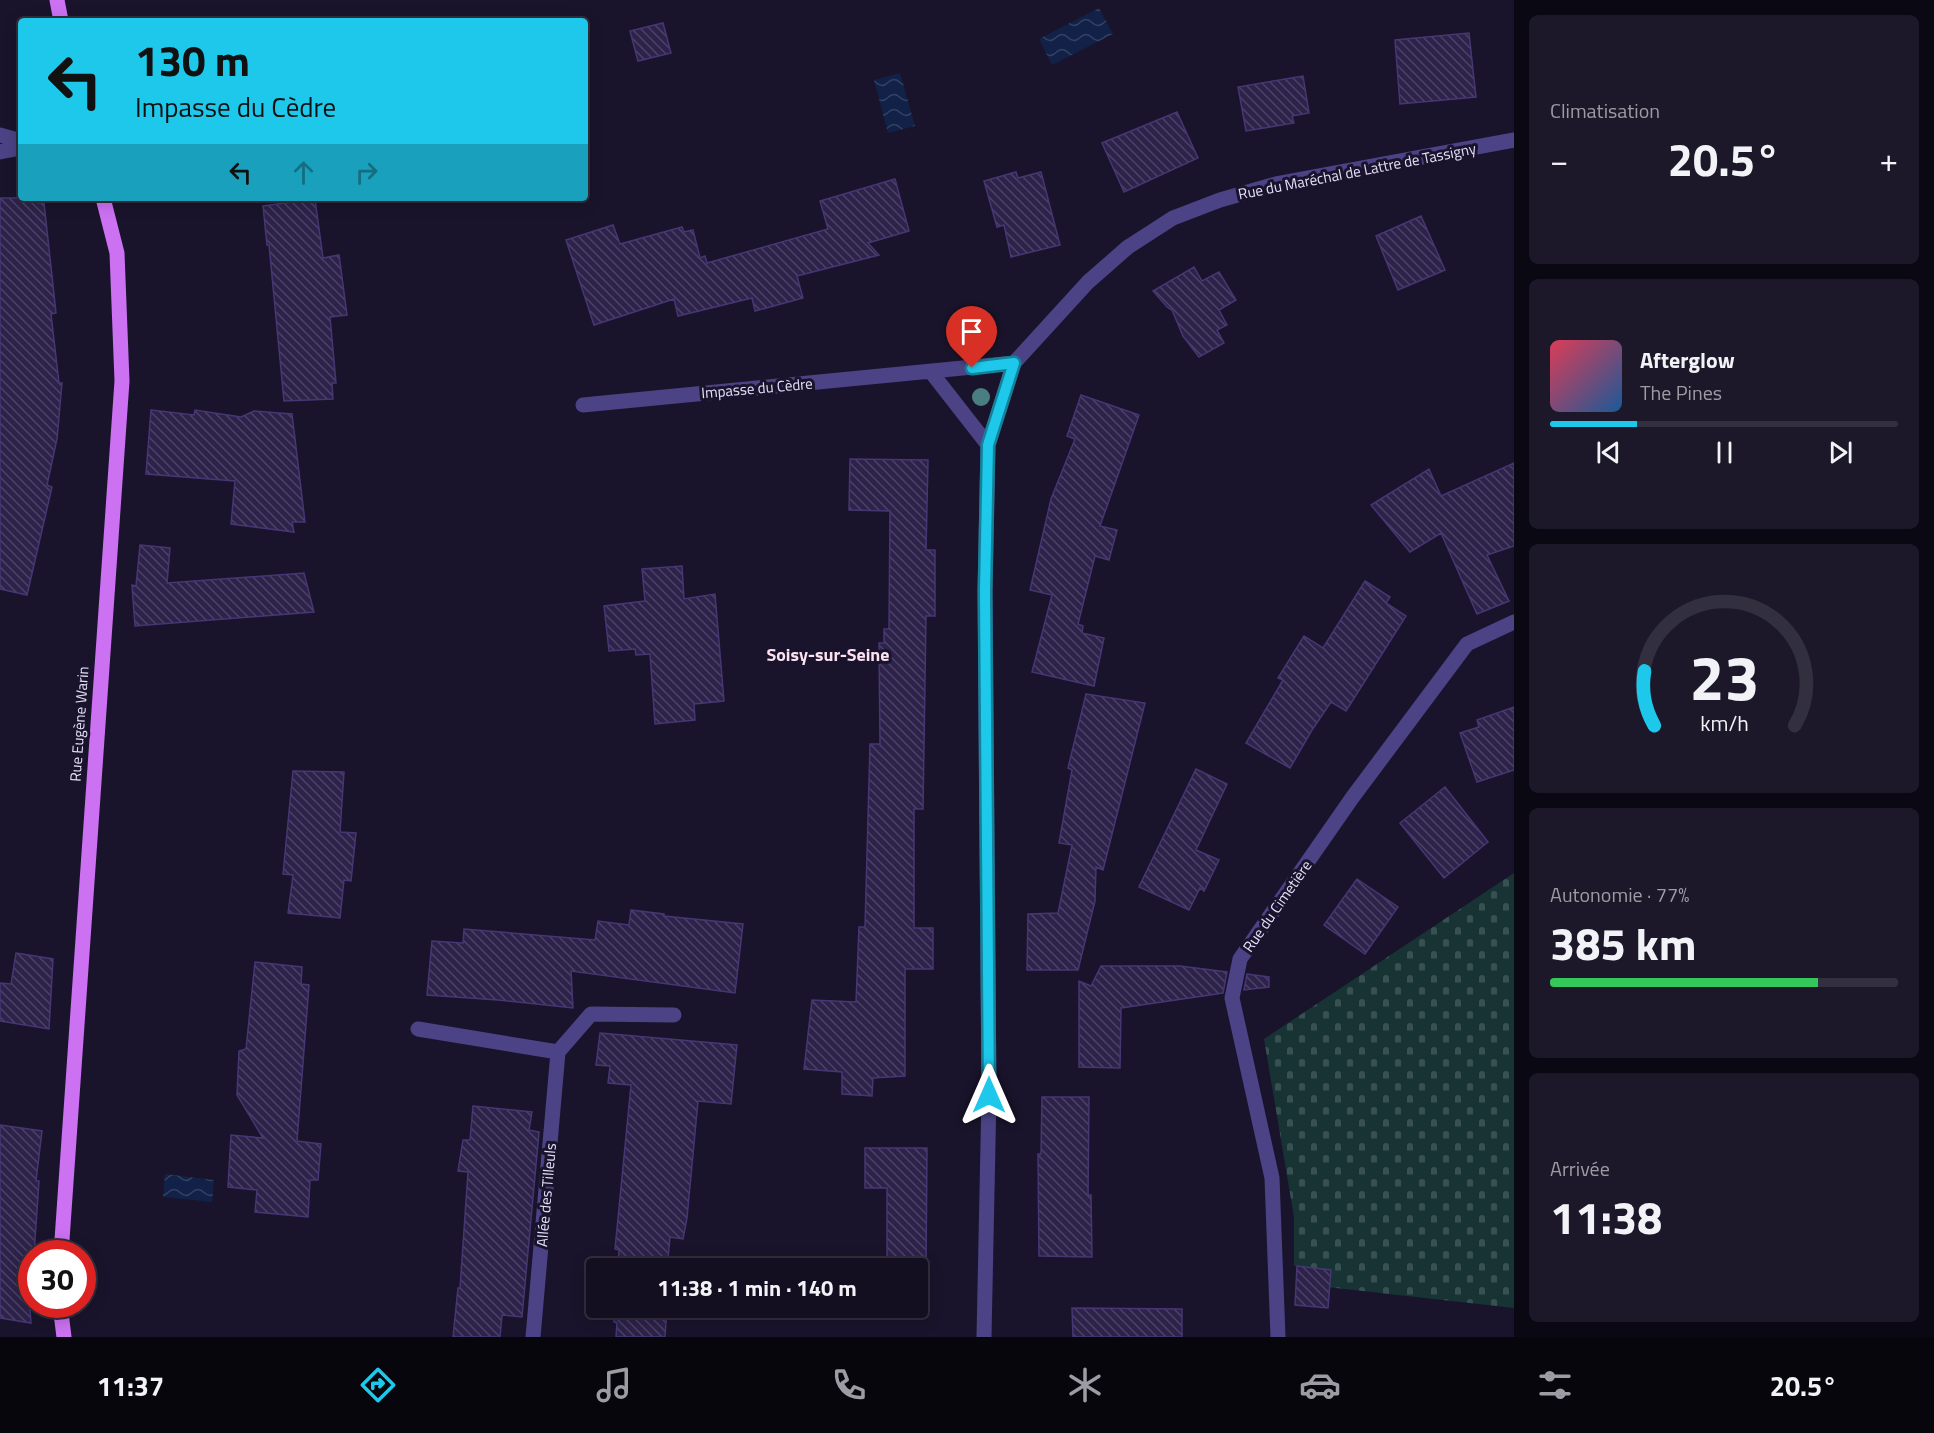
<!DOCTYPE html>
<html lang="fr">
<head>
<meta charset="utf-8">
<style>
  :root { --surface:#130f20; --page:#1c1829; --text:#f1f3f6; --muted:#9d9ca5; --line:#322f3e; --accent:#1ec8eb }
  body { margin:0; font-family:"Titillium Web",sans-serif; background:var(--page); color:var(--text); height:100vh; display:flex; flex-direction:column; font-size:22px; white-space:nowrap }
  * { box-sizing:border-box; margin:0 }
  p { font-size:20px; color:var(--muted) }
  .icon { flex:none; width:33px; height:33px; fill:none; stroke:currentColor; stroke-width:2; stroke-linecap:round; stroke-linejoin:round }
  .map { position:relative; flex:1; overflow:hidden }
  .panel { display:flex; flex-direction:column; gap:15px; padding:15px; background:#0a0812; width:420px }
  .panel>* { flex:none }
  .hud { position:absolute; left:18px; top:18px; width:570px; height:183px; border-radius:6px; box-shadow:0 3px 15px #0003,0 0 0 2px var(--line); background:#1ec8eb; color:#111; overflow:hidden }
  .speed { position:absolute; left:18px; top:1240px; display:flex; gap:12px; font-size:30px; font-weight:700; text-align:center }
  .speed>* { display:grid; place-content:center; width:78px; height:78px; border-radius:50%; background:var(--surface); box-shadow:0 3px 15px #0003,0 0 0 2px var(--line); line-height:1 }
  .speed .limit { border:9px solid #d22; background:#fff; color:#111 }
  .pin { position:absolute; display:grid; place-items:center; width:51px; height:51px; color:#fff; margin:-62px -26px; border-radius:50% 50% 50% 0; rotate:-45deg; box-shadow:0 0 6px #0007 }
  .pin .icon { rotate:45deg }
  .me { position:absolute; width:66px; margin:-33px; rotate:0deg; stroke-linejoin:round; filter:drop-shadow(0 0 4px #0008) }
  .turn { display:flex; align-items:center; gap:21px; height:126px; padding:0 18px; font-size:27px }
  .turn .icon { width:78px; height:78px; stroke-width:2.5 }
  .turn b { display:block; font-size:42px; line-height:51px }
  .lanes { display:flex; align-items:center; height:57px; padding:0 18px; background:#0003; justify-content:center; gap:30px; direction:ltr }
  .lanes .off { opacity:.35 }
  .big { font-size:45px; font-weight:700; line-height:1.1 }
  .panel .tile { flex:1; display:flex; flex-direction:column; justify-content:center; gap:9px; min-width:0; padding:0 21px; border-radius:9px; background:var(--page) }
  .panel .dial { align-items:center; gap:0 }
  .dial svg { height:156px; overflow:visible; fill:none; stroke:var(--line); stroke-width:7; stroke-linecap:round; text-anchor:middle }
  .dial text { fill:var(--text); stroke:none }
  .song { display:flex; align-items:center; gap:18px }
  .cover { width:72px; height:72px; border-radius:9px; background:linear-gradient(135deg,hsl(350 70% 55%),hsl(210 70% 35%)) }
  .played { height:6px; border-radius:3px; background:linear-gradient(90deg,var(--accent) 25%,var(--line) 25%) }
  .keys { display:flex; justify-content:space-around; direction:ltr }
  .heat { display:flex; justify-content:space-between; align-items:center; font-size:33px; direction:ltr }
  .charge { height:9px; border-radius:4px; background:linear-gradient(90deg,#34c759 77%,var(--line) 0) }
  .trip { position:absolute; left:586px; top:1258px; width:342px; height:60px; border-radius:6px; background:var(--surface); box-shadow:0 3px 15px #0003,0 0 0 2px var(--line); font-weight:700; line-height:60px; text-align:center }
  .dock { display:flex; height:96px; justify-content:space-around; align-items:center; background:#08060d; color:var(--muted) }
  .dock .icon { width:42px; height:42px }
  .dock .active { color:var(--accent) }
  .dock b { font-size:27px; color:var(--text) }
  main { display:flex; flex:1; min-height:0 }
  .map>svg:first-child { display:block }
  .cemetery { fill:url(#cemetery-stones) }
  .water { fill:url(#water-waves) }
  .building { fill:url(#building-back-hatch); stroke:#473674; stroke-width:1.5 }
  .lines { fill:none; stroke-linecap:round; stroke-linejoin:round }
  .minor { stroke:#4b4385; stroke-width:15 }
  .major { stroke:#cb71f2; stroke-width:15 }
  .tree { fill:#497f80 }
  .route-casing { stroke:#148299; stroke-width:15 }
  .route { stroke:#1ec8eb; stroke-width:10 }
  .labels { text-anchor:middle; dominant-baseline:central; stroke-width:6; stroke-linejoin:round; paint-order:stroke }
  .street-label { font-size:15px; fill:#e6e0fc; stroke:#19142b }
  .quarter-label { font-size:18px; font-weight:bold; fill:#fce2f1; stroke:#19142b }
</style>
</head>
<body>
<main>
<div class="map">
<svg width="1514" height="1337" viewBox="0 0 1514 1337">
  <defs>
    <pattern id="cemetery-stones" width="16" height="16" patternUnits="userSpaceOnUse" patternTransform="scale(1.5)"><rect width="16" height="16" fill="#173334"/><path d="M2 7V4a2 2 0 0 1 4 0v3zM10 15v-3a2 2 0 0 1 4 0v3z" fill="#395052"/></pattern>
    <pattern id="water-waves" width="16" height="10" patternUnits="userSpaceOnUse" patternTransform="scale(1.5)"><rect width="16" height="10" fill="#112147"/><path d="M0 5q4-4 8 0t8 0" fill="none" stroke="#344162"/></pattern>
    <pattern id="building-back-hatch" width="6" height="6" patternUnits="userSpaceOnUse" patternTransform="scale(1.5)"><rect width="6" height="6" fill="#2d224a"/><path d="M-1 5l2 2M0 0l6 6M5-1l2 2" fill="none" stroke="#4b4265"/></pattern>
  </defs>
  <rect width="100%" height="100%" fill="#19142b"/>
  <path class="cemetery" d="M1514,873V1308L1327,1287V1270L1294,1266V1217L1264,1039Z"/>
  <path class="water" d="M1099,8L1113,34L1052,65L1039,39Z
    M900,73L915,126L888,133L874,80Z
    M165,1174L214,1180L212,1202L163,1197Z"/>
  <path class="building" d="M663,23L671,53L638,61L630,31Z
    M1469,33L1476,97L1400,104L1395,40Z
    M1303,76L1309,113L1292,116L1294,123L1246,131L1238,87Z
    M1177,112L1198,158L1124,192L1102,143Z
    M1016,172L1018,178L1041,172L1060,245L1011,257L1004,225L997,227L984,181Z
    M895,179L909,231L868,243L879,255L797,276L803,298L755,311L752,298L678,316L674,299L594,325L566,240L613,225L620,244L682,227L684,232L693,230L700,258L705,256L707,263L828,229L820,201Z
    M0,198H38V203H44L56,313L51,314L59,383H62L57,439L47,485L52,487L27,595L0,589Z
    M315,199L323,258L339,255L347,315L330,317L336,383H332L333,399L284,401L269,245H267L263,206Z
    M1421,216L1445,270L1398,290L1376,236Z
    M1194,267L1202,281L1219,272L1236,300L1219,310L1227,325L1217,330L1224,343L1199,357L1183,336L1172,310L1167,307L1153,291Z
    M1081,395L1139,415L1100,526L1117,530L1109,560L1095,556L1078,624L1083,626L1082,633L1104,638L1094,686L1032,672L1052,595L1030,590L1051,499L1075,439L1067,436Z
    M151,410L194,415L195,410L241,417L254,411L292,414L305,522H292L294,532L231,524L235,481L146,474Z
    M850,459L928,460L926,550H935V616H926L923,809H914V928H933V969H905V1076L873,1078L872,1096L842,1094V1072L804,1069L812,1000L856,1002L859,927H865L870,744H880L879,643H884V629H889L890,511L849,510Z
    M1514,463V546L1487,555L1509,601L1477,614L1441,533L1410,552L1371,505L1429,469L1441,496Z
    M140,545L170,548L167,583L304,573L314,612L135,626L132,585L136,586Z
    M682,566L684,599L715,594L724,701L694,704L695,720L655,724L650,654L636,655L635,649L609,651L604,606L645,601L642,569Z
    M1365,581L1390,597L1386,603L1406,616L1346,711L1331,702L1312,730L1290,768L1246,743L1283,680L1278,678L1304,636L1323,648Z
    M1086,694L1145,703L1103,870L1096,867L1095,901L1078,970H1027L1028,914L1058,913L1072,845L1059,843L1072,770L1068,768Z
    M1514,707V770L1477,782L1460,733L1479,727L1477,720Z
    M1196,769L1227,784L1196,850L1219,860L1204,891L1200,888L1189,910L1139,887Z
    M293,771L344,772L340,832L356,833L351,881L344,880L340,918L288,913L293,875L283,874Z
    M1445,787L1488,842L1444,878L1400,823Z
    M1357,879L1398,907L1365,954L1324,925Z
    M631,910L664,914V916L743,924L735,993L571,971L573,1008L498,1000L427,995L432,941L463,943L464,929L595,940L598,921L629,925Z
    M16,953L53,959L49,1029L0,1021V983L11,984Z
    M255,962L302,967L301,984L309,985L297,1141L321,1144L318,1180H310L308,1217L255,1212L257,1190L228,1187L231,1135L263,1138L237,1095L239,1051L246,1049Z
    M1101,966H1180L1227,972L1223,993L1121,1008L1120,1068L1079,1067V981L1091,986Z
    M1247,974L1269,977V987L1244,990Z
    M600,1033L737,1045L731,1104L698,1101L687,1218L683,1239L670,1237L667,1269H618L619,1250L615,1249L631,1085L608,1083L610,1066L596,1065Z
    M1042,1097H1089L1088,1195H1091L1092,1257L1039,1256L1038,1154H1041Z
    M473,1106L532,1112L529,1130L539,1132L522,1317L502,1315L500,1337H453L458,1288H460L468,1172L458,1171L463,1140H470Z
    M0,1125L42,1131L36,1181H39L34,1254H32V1283H28L31,1323L0,1318Z
    M865,1148H927L926,1269H887V1188H865Z
    M1297,1266L1331,1270L1328,1308L1295,1305Z
    M615,1308H667L665,1337H616L617,1323L614,1322Z
    M1072,1308L1182,1309V1337H1073Z"/>
  <g class="lines">
    <path class="minor" d="M0,135L21,141
      M0,152L21,148
      M931,372L988,445
      M583,405L1014,363
      M418,1029L558,1052L533,1337
      M558,1052L591,1014L674,1015
      M984,1337L989,1095L985,591L988,445L1014,363L1088,282L1128,247L1173,218L1220,200L1276,184L1514,140
      M1278,1337L1272,1178L1232,998L1240,959L1352,798L1467,644L1514,622"/>
    <path class="major" d="M57,0L61,21
      M61,1254L122,381L117,253L103,198
      M60,1305L64,1337"/>
  </g>
  <circle class="tree" cx="981" cy="397" r="9"/>
  <g class="lines">
    <g class="route-casing">
      <path id="route" d="M972,368L1014,363L988,445L985,591L989,1095"/>
    </g>
    <use href="#route" class="route"/>
  </g>
  <g class="labels">
    <g class="street-label">
      <text transform="translate(1357 171) rotate(-11)">Rue du Maréchal de Lattre de Tassigny</text>
      <text transform="translate(757 388) rotate(-5)">Impasse du Cèdre</text>
      <text transform="translate(79 724) rotate(-86)">Rue Eugène Warin</text>
      <text transform="translate(1277 906) rotate(-55)">Rue du Cimetière</text>
      <text transform="translate(546 1195) rotate(-85)">Allée des Tilleuls</text>
    </g>
    <g class="quarter-label">
      <text x="828" y="654">Soisy-sur-Seine</text>
    </g>
  </g>
</svg>
<div class="speed"><div class="limit">30</div></div>
<div class="pin" style="left:972px;top:368px;background:#d93025"><svg class="icon" aria-label="arrive" viewBox="0 0 24 24"><path d="M6 21V4h12l-3 4 3 4H6"/></svg></div>
<svg class="me" style="left:989px;top:1095px" viewBox="-20 -20 40 40"><path d="M0-17L14 15 0 8-14 15z" fill="#1ec8eb" stroke="#fff" stroke-width="4"/></svg>
<div class="trip">11:38 · 1 min · 140 m</div>
<div class="hud">
<div class="turn"><svg class="icon" aria-label="left" viewBox="0 0 24 24"><path d="M17 20v-9H6M10 6l-5 5 5 5"/></svg><div><b>130 m</b>Impasse du Cèdre</div></div>
<div class="lanes"><svg class="icon" aria-label="left" viewBox="0 0 24 24"><path d="M17 20v-9H6M10 6l-5 5 5 5"/></svg><svg class="icon off" aria-label="ahead" viewBox="0 0 24 24"><path d="M12 20V5M6 11l6-6 6 6"/></svg><svg class="icon off" aria-label="right" viewBox="0 0 24 24"><path d="M7 20v-9h11M14 6l5 5-5 5"/></svg></div>
</div>
</div>
<section class="panel">
<div class="tile"><p>Climatisation</p>
<div class="heat"><a>−</a><b class="big">20.5°</b><a>+</a></div>
</div>
<div class="tile">
<div class="song"><i class="cover"></i><div><b>Afterglow</b><p>The Pines</p></div></div>
<div class="played"></div>
<div class="keys"><svg class="icon" aria-label="previous" viewBox="0 0 24 24"><path d="M18 5L8 12l10 7zM5 5v14"/></svg><svg class="icon" aria-label="pause" viewBox="0 0 24 24"><path d="M8 5v14M16 5v14"/></svg><svg class="icon" aria-label="next" viewBox="0 0 24 24"><path d="M6 5l10 7-10 7zM19 5v14"/></svg></div>
</div>
<div class="tile dial"><svg viewBox="0 0 100 80">
<path d="M14 69A42 42 0 1 1 86 69"/>
<path d="M14 69A42 42 0 0 1 9 41" stroke="#1ec8eb"/>
<text x="50" y="56" font-size="32" font-weight="700">23</text>
<text x="50" y="72" font-size="11">km/h</text>
</svg></div>
<div class="tile"><p>Autonomie · 77%</p><b class="big">385 km</b><div class="charge"></div></div>
<div class="tile"><p>Arrivée</p><b class="big">11:38</b></div>
</section>
</main>
<nav class="dock">
<b>11:37</b>
<svg class="icon active" aria-label="directions" viewBox="0 0 24 24"><path d="M12 3l9 9-9 9-9-9zM9 14v-3h6M13 9l2 2-2 2"/></svg>
<svg class="icon" aria-label="music" viewBox="0 0 24 24"><path d="M9 18V5l10-2v13"/><circle cx="6" cy="18" r="3"/><circle cx="16" cy="16" r="3"/></svg>
<svg class="icon" aria-label="phone" viewBox="0 0 24 24"><path d="M5 4h4l2 5-3 2q2 4 5 5l2-3 5 2v4C11 20 4 13 5 4z"/></svg>
<svg class="icon" aria-label="climate" viewBox="0 0 24 24"><path d="M12 3v18M4 7l16 10M4 17L20 7"/></svg>
<svg class="icon" aria-label="car" viewBox="0 0 24 24"><path d="M5 17H2v-5l4-1 3-4h7l3 4 3 1v5h-3M9 17h6M6 11h13"/><circle cx="7" cy="17" r="2"/><circle cx="17" cy="17" r="2"/></svg>
<svg class="icon" aria-label="filters" viewBox="0 0 24 24"><path d="M4 7h16M4 17h16"/><circle cx="9" cy="7" r="2"/><circle cx="15" cy="17" r="2"/></svg>
<b>20.5°</b>
</nav>
</body>
</html>
